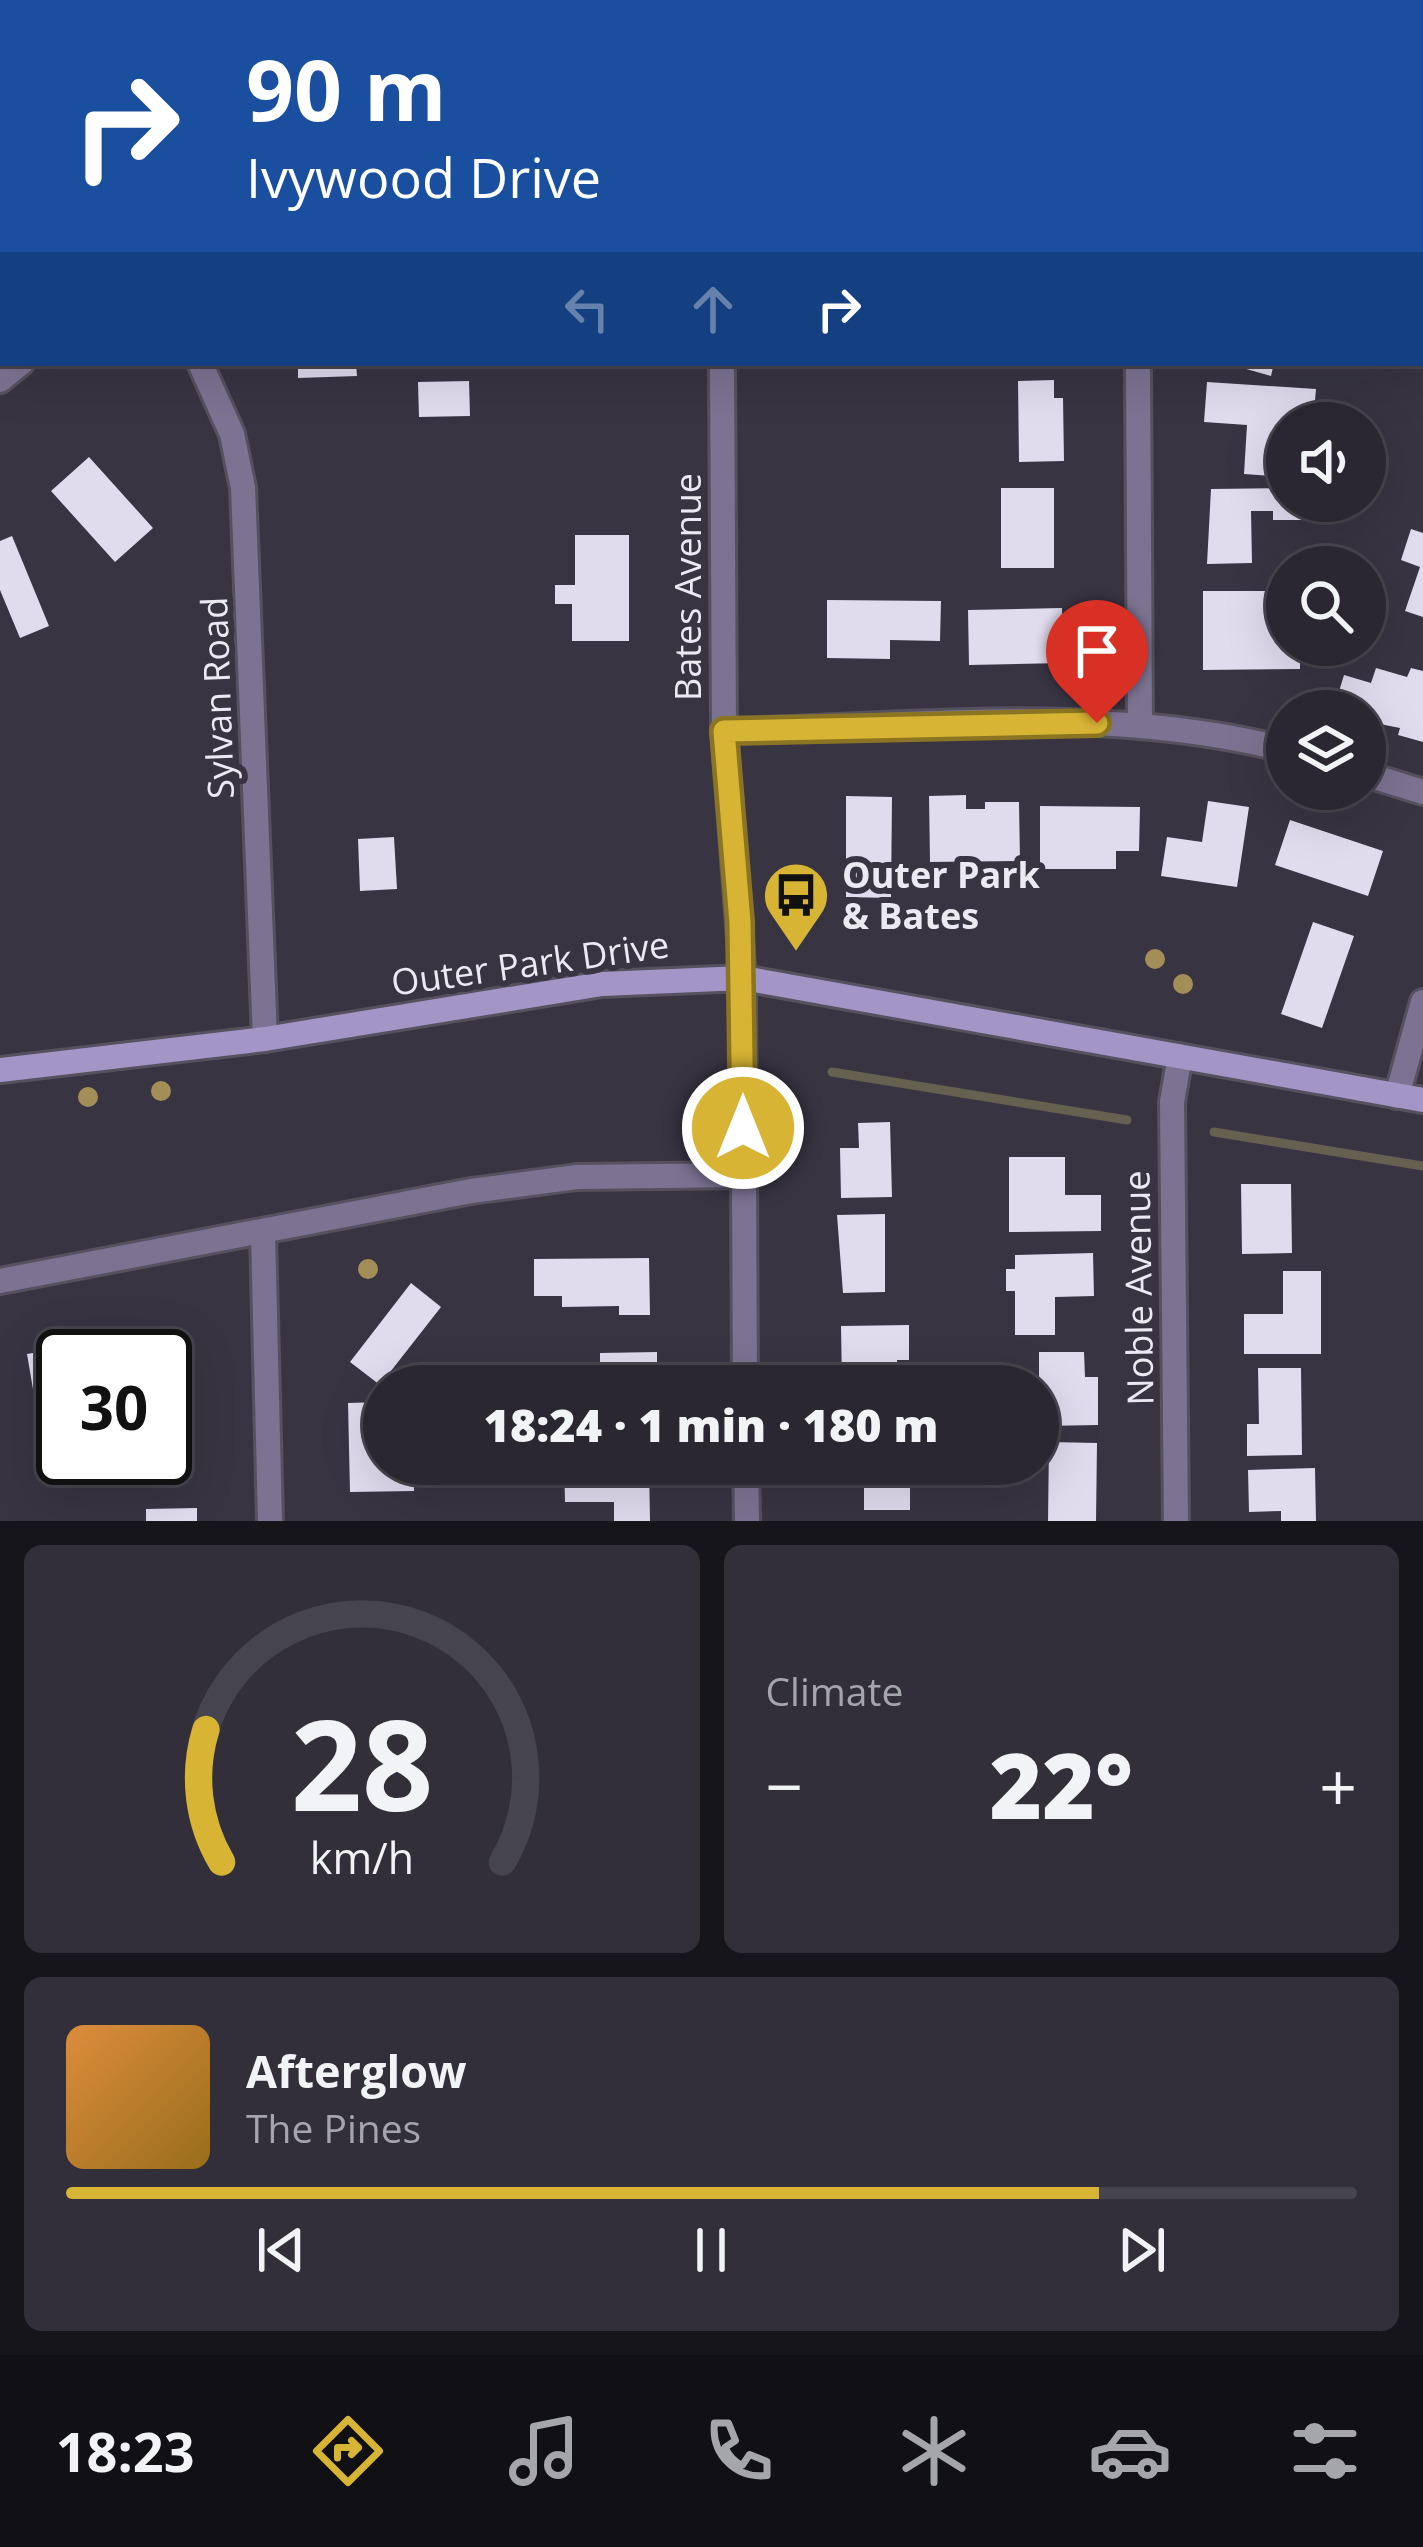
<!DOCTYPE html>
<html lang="en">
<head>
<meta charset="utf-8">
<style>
  :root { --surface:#2a2732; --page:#322f3a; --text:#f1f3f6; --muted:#a5a5ac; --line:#46444d; --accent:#d8b434 }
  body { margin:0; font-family:"Open Sans",sans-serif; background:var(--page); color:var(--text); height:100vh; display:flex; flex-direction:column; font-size:45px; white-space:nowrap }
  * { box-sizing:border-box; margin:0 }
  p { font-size:39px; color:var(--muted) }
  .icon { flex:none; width:66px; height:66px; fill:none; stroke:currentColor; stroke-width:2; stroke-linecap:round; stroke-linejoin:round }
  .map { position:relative; height:1521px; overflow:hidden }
  .details { display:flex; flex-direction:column; gap:24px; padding:24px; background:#17151c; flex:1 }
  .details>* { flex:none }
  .hud { position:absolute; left:0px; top:0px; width:1425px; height:366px; box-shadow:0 12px 48px #0002,0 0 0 3px var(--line); background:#1a4fa0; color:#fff; overflow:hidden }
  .buttons { position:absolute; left:1266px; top:402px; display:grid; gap:24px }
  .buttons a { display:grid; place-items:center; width:120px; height:120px; border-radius:50%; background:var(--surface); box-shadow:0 12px 48px #0002,0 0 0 3px var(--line); font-size:60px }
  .speed { position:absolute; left:36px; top:1329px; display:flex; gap:24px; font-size:60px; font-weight:700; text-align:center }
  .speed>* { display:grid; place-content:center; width:156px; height:156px; border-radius:50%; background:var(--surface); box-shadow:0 12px 48px #0002,0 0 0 3px var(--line); line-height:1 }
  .speed .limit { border:6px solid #111; border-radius:18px; background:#fff; color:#111 }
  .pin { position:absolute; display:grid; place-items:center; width:102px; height:102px; color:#fff; margin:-123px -51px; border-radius:50% 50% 50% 0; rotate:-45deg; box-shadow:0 0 12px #0007 }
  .pin .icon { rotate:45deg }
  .me { position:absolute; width:132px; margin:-66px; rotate:0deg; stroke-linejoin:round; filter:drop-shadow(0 0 9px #0008) }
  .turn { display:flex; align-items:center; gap:42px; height:252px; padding:0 48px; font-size:54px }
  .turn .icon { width:156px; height:156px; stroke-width:2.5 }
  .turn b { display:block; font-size:84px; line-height:102px }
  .lanes { display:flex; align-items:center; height:114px; padding:0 48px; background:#0003; justify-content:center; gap:60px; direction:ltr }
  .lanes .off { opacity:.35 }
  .big { font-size:90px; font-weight:800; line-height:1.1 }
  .details .card { flex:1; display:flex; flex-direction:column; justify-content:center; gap:18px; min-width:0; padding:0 42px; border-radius:18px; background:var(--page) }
  .details .dial { align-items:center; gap:0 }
  .dial svg { height:312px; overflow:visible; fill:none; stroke:var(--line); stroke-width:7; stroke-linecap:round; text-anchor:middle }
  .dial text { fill:var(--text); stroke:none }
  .song { display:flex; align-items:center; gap:36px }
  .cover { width:144px; height:144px; border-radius:18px; background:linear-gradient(135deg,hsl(30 70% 55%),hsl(40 70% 35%)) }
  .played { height:12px; border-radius:6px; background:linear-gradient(90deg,var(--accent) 80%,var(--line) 80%) }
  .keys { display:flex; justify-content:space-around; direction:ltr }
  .heat { display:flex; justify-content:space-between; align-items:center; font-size:66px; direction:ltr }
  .details .tiles { flex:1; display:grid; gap:24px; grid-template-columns:1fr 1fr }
  .card:last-child { grid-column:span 2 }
  .trip { position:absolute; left:363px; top:1365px; width:696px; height:120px; border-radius:60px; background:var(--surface); box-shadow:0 12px 48px #0002,0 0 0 3px var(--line); font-weight:800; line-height:120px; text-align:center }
  .menu { display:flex; height:192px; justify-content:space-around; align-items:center; background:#111014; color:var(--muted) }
  .menu .icon { width:84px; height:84px }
  .menu .active { color:var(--accent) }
  .menu b { font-size:54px; color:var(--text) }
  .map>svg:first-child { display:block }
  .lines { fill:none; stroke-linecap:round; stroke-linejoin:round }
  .stream { stroke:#666050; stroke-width:9 }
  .building { fill:#e0dbed }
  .street-casing { stroke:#55515e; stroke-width:30 }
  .secondary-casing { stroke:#55515e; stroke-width:30 }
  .street { stroke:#7c7392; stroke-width:24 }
  .secondary { stroke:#a395c5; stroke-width:24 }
  .tree { fill:#a38e57 }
  .route-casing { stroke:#8c7522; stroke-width:30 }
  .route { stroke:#d8b434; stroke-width:21 }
  .labels { text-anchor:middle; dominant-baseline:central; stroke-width:12; stroke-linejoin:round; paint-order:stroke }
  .street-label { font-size:36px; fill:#ebe9f2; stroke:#383442 }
  .poi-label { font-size:36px; font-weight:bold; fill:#ebe9f2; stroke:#383442; text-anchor:start }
</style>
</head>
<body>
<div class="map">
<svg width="1423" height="1521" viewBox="0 0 1423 1521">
  <rect width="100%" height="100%" fill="#383442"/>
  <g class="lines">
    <path class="stream" d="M832,1072L1127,1120
      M1214,1132L1423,1166"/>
  </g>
  <path class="building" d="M298,363H356L357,376L298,378Z
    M1225,363H1274L1271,376Z
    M1054,380V398H1063L1064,461L1019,462L1018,381Z
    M469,381L470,416L419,417L418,382Z
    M1207,382L1316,389L1313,423H1287V477L1244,474L1247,425L1204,422Z
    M89,457L153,528L115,562L51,491Z
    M1001,488H1054V568H1001Z
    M1287,488V501H1303V520H1273V511H1251L1252,563L1207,564L1211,489Z
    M1411,529L1423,533V617L1405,611L1420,567L1401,560Z
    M575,535H629V641H572V604H555V585H575Z
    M12,536L49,626L20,638L0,590V541Z
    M1203,591H1287V645H1300V669L1203,670Z
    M827,600L941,601L940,641L890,640V659L827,658Z
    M1062,608L1063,663L969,665L968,610Z
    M1376,668L1407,677L1411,668L1423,671V742L1398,735L1400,728L1365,721V711H1333L1344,675L1371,683Z
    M966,795V809H985V802H1019L1020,861L930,862L929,796Z
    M846,796L892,797L891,898L846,897Z
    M1208,801L1249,807L1237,887L1161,876L1167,837L1202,842Z
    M1040,806L1140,807L1139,851H1116V869H1040Z
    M1290,820L1383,851L1368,896L1275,865Z
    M394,837L397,889L360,891L358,839Z
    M1313,922L1354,936L1322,1028L1281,1014Z
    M890,1122L892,1197L841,1198L840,1148H859L858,1123Z
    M1009,1157H1065V1195H1101V1231L1009,1232Z
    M1241,1184H1291L1292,1253L1242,1254Z
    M885,1214V1292L843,1293L837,1215Z
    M1093,1253L1094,1296L1055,1297V1335H1015V1291H1006V1269H1015V1255Z
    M649,1258L650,1315H619V1306L562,1307V1296H534V1259Z
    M1283,1271H1321V1354H1244V1314H1283Z
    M411,1283L441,1307L380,1385L350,1362Z
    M909,1325V1360H897L898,1386H842L841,1326Z
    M154,1332L158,1356H63V1396L35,1401L27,1354Z
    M657,1352V1386H600V1353Z
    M1039,1352H1084L1085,1377H1098V1425L1045,1426V1410H1039Z
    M1258,1368H1301L1302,1455L1247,1456V1424H1259Z
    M384,1402V1464H414V1491L350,1492L348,1403Z
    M1049,1442L1097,1443L1096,1521H1048Z
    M564,1464H649L650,1521H614V1502H565Z
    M837,1464H910V1510H864V1469H837Z
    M1315,1468L1316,1521H1281V1511L1249,1512L1248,1470Z
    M197,1508V1521H146V1509Z"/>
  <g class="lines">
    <g class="street-casing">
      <path id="street" d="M161,0L162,3
        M720,0V3
        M1289,3L1290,0
        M200,363L232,434L243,488L265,1039
        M722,363L724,731L743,978L745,1386
        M1138,363L1140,722
        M0,380L21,363
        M724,731C911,727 1105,703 1287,750
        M1365,774L1423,792
        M1397,1096L1423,1002
        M263,1233L270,1521
        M0,1281L471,1191L577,1177L743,1175
        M746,1464L747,1521
        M1176,1521L1172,1102L1180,1056"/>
    </g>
    <g class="secondary-casing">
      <path id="secondary" d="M0,1070L265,1039L602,984L743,978L1423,1100"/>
    </g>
    <use href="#street" class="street"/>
    <use href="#secondary" class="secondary"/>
  </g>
  <g class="tree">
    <circle cx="1155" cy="959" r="10"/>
    <circle cx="1183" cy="984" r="10"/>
    <circle cx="161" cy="1091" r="10"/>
    <circle cx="88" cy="1097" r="10"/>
    <circle cx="368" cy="1269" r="10"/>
  </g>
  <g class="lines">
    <g class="route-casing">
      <path id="route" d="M743,1128L740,922L724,731L1097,723"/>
    </g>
    <use href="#route" class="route"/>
  </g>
  <defs>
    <g id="bus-pin" transform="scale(3.45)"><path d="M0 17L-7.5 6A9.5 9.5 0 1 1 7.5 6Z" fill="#d8b434" stroke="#383442"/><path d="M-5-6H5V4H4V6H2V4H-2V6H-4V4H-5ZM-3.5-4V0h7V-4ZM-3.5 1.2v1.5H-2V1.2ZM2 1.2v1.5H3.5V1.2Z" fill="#111"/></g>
  </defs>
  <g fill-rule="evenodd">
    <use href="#bus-pin" x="796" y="895"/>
  </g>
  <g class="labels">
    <g class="street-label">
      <text transform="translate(687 587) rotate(-90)">Bates Avenue</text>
      <text transform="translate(217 698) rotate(-92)">Sylvan Road</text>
      <text transform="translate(530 963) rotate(-8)">Outer Park Drive</text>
      <text transform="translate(1138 1288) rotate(-91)">Noble Avenue</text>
    </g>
    <g class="poi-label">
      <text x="842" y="874">Outer Park<tspan x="842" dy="41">&amp; Bates</tspan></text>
    </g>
  </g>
</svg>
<div class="buttons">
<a><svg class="icon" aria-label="sound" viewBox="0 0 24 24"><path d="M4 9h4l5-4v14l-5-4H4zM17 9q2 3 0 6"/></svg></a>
<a><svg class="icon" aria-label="search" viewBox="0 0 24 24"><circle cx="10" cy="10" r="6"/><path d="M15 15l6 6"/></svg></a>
<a><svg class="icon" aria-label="layers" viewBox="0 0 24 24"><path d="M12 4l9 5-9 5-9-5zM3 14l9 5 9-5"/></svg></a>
</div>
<div class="speed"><div class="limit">30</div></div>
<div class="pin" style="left:1097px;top:723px;background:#d93025"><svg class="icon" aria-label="arrive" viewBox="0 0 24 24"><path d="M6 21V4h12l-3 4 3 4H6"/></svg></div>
<svg class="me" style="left:743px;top:1128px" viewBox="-20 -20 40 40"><circle r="17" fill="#d8b434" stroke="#fff" stroke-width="3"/><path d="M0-11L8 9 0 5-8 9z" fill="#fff"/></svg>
<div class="trip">18:24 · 1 min · 180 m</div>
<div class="hud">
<div class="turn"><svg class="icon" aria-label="right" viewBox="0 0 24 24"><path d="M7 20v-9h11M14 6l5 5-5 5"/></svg><div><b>90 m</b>Ivywood Drive</div></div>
<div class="lanes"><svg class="icon off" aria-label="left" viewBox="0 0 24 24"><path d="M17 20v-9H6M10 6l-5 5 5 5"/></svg><svg class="icon off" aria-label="ahead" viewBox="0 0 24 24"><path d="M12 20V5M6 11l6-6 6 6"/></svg><svg class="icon" aria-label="right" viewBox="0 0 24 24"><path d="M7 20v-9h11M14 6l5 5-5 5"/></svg></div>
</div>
</div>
<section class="details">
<div class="tiles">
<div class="card dial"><svg viewBox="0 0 100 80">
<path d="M14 69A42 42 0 1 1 86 69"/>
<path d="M14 69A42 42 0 0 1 10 35" stroke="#d8b434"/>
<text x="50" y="56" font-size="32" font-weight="700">28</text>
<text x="50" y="72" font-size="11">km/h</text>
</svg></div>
<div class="card"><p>Climate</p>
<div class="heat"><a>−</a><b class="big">22°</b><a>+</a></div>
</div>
<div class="card">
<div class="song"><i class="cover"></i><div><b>Afterglow</b><p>The Pines</p></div></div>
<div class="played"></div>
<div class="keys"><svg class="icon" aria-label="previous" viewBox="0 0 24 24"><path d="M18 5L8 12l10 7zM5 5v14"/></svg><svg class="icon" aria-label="pause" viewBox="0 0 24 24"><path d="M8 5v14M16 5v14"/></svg><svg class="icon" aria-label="next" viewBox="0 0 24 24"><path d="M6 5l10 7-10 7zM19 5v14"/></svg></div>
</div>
</div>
</section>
<nav class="menu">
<b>18:23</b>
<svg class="icon active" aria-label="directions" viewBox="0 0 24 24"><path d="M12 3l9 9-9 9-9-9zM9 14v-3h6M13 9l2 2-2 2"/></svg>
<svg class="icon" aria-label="music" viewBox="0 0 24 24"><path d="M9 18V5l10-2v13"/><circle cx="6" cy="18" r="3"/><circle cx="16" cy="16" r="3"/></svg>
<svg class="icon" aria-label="phone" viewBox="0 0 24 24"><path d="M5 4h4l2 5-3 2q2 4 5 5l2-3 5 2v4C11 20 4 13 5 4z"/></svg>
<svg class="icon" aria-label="climate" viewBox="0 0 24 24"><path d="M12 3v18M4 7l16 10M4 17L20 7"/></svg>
<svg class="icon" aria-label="car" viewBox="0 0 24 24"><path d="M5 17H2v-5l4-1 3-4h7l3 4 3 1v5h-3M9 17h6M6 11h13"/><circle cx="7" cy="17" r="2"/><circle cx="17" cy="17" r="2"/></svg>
<svg class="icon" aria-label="filters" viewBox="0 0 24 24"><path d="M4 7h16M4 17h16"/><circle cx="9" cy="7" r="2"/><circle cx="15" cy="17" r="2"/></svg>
</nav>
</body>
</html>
